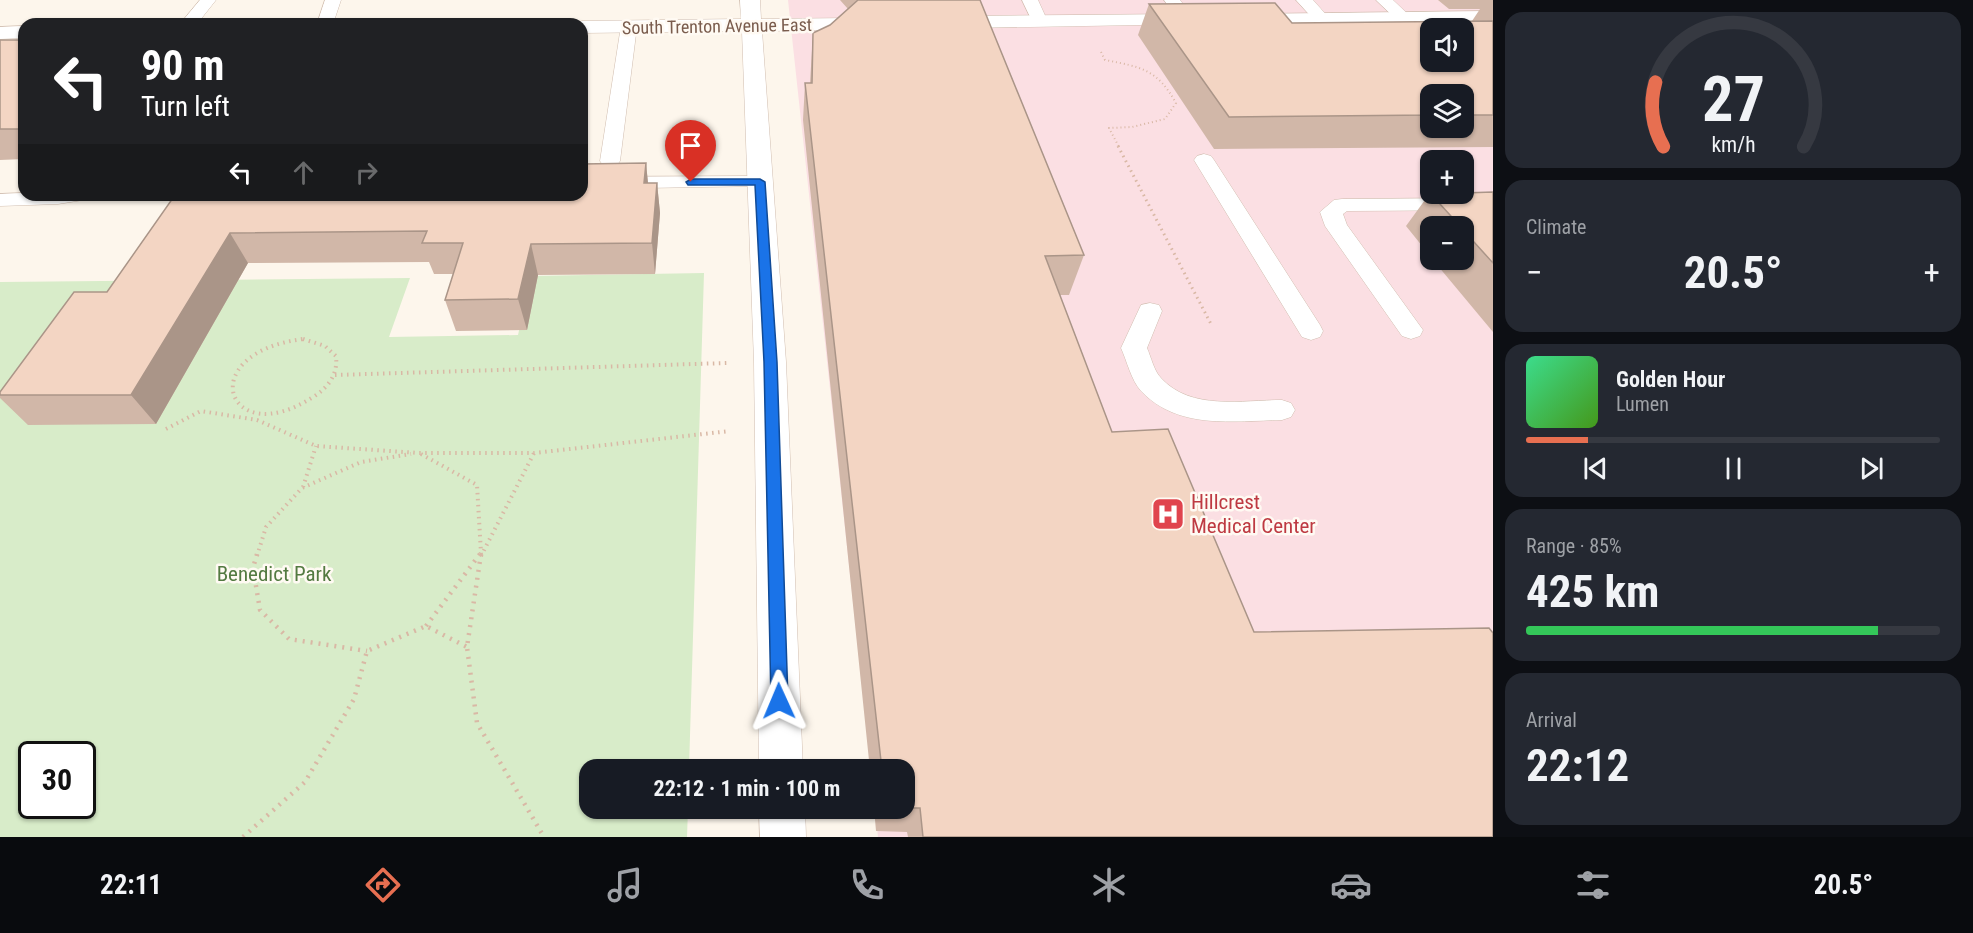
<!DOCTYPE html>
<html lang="en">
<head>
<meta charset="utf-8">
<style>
  :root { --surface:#171b24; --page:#242831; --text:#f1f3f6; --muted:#9ea1a6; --line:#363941; --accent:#e76f51 }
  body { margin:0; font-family:"Roboto Condensed",sans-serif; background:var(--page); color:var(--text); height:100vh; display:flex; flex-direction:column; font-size:22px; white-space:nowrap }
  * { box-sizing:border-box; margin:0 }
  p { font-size:20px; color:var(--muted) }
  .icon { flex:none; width:33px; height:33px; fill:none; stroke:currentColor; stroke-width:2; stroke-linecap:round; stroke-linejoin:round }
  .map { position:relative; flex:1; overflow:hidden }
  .details { display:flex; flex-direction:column; gap:12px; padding:12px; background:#0d0f14; width:480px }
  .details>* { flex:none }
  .top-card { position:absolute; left:18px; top:18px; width:570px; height:183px; border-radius:18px; box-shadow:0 2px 4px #0004; background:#202124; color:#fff; overflow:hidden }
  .fabs { position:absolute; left:1420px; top:18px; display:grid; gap:12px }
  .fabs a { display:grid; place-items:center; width:54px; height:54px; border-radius:12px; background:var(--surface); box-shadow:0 2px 4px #0004; font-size:30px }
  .speed { position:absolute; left:18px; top:741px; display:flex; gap:12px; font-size:30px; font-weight:700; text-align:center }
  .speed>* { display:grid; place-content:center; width:78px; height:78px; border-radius:50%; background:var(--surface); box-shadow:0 2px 4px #0004; line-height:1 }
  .speed .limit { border:3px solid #111; border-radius:9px; background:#fff; color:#111 }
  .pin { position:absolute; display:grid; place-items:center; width:51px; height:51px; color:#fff; margin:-62px -26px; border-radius:50% 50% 50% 0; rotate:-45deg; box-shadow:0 0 6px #0007 }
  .pin .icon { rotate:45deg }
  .me { position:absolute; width:66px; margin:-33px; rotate:359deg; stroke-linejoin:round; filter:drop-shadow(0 0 4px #0008) }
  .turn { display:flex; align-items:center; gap:21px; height:126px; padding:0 24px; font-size:27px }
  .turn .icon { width:78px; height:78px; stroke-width:2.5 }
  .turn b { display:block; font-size:42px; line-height:51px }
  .lanes { display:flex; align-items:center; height:57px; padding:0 24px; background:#0003; justify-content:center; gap:30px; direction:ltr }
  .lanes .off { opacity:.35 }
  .big { font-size:45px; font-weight:700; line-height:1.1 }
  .details .widget { flex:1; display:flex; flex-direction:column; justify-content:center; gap:9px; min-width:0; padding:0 21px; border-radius:18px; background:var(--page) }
  .details .dial { align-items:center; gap:0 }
  .dial svg { height:156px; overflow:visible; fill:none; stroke:var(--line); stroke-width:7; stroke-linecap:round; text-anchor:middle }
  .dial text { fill:var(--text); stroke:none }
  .song { display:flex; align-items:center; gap:18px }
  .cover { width:72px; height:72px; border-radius:9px; background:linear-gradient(135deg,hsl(150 70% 55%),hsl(100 70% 35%)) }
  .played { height:6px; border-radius:3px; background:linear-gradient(90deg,var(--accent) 15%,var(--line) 15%) }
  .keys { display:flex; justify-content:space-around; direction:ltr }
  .heat { display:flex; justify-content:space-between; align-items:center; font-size:33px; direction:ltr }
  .charge { height:9px; border-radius:4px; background:linear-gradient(90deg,#34c759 85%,var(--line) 0) }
  .trip { position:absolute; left:579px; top:759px; width:336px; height:60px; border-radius:18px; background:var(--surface); box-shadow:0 2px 4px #0004; font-weight:700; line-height:60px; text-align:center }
  .tabs { display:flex; height:96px; justify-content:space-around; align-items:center; background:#090b0e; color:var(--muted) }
  .tabs .icon { width:42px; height:42px }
  .tabs .current { color:var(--accent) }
  .tabs b { font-size:27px; color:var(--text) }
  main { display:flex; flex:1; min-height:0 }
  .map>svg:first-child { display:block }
  .medical { fill:#fbdfe3; fill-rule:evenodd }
  .green { fill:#d8ecc9; fill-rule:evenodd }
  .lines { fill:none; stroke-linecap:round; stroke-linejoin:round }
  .service-casing { stroke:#d1beb0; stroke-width:1 }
  .minor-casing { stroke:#d1beb0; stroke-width:1 }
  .path-far3 { stroke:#d9b8a5; stroke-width:2; stroke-dasharray:1 3; stroke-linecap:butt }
  .path-far2 { stroke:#d9b8a5; stroke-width:3; stroke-dasharray:1.5 4; stroke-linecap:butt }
  .path-far1 { stroke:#d9b8a5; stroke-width:4; stroke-dasharray:1.5 4.5; stroke-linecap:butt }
  .path { stroke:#d9b8a5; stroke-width:4.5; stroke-dasharray:2 6; stroke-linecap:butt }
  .service { fill:#fff; fill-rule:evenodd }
  .minor { fill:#fff; fill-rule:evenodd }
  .wall { fill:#d1b7a8; fill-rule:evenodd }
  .shaded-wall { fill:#aa9588 }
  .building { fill:#f3d5c3; stroke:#aa9588; stroke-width:1.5; fill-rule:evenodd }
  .route { fill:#1a73e8; stroke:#114b97; stroke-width:1.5 }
  .labels { text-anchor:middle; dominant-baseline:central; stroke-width:5; stroke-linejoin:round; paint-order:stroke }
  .far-street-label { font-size:18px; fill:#7a5c4d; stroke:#fffaf3 }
  .health-label { font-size:21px; fill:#be3a42; stroke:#fffaf3; text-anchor:start }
  .park-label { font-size:21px; fill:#537a41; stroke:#fffaf3 }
</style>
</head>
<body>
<main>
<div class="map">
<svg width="1493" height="837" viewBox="0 0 1493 837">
  <rect width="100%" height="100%" fill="#fdf6ec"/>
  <path class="medical" d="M788,0H1493V837H878L875,809L904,808V770L871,769ZM1431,28H1464V62H1431ZM1431,94H1464V128H1431ZM1431,160H1464V194H1431ZM1431,226H1464V260H1431Z"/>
  <path class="green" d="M704,273L689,769L590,770V808L688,809L687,837H0V282L410,278L389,337L518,335L531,276ZM32,754H82V806H32Z"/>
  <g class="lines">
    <g class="service-casing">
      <path id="service" d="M200,0H216L197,24H180Z
        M325,0H341L333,24H317Z
        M1022,0H1038L1048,22L1046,25H1034Z
        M1164,0H1180L1195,20L1193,23H1181Z
        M1296,0H1313L1330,19L1322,24L1316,22Z
        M1376,0H1393L1412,18L1410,21H1398Z
        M629,21L637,26L620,161L617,165H603L600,161L621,26Z
        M1204,154L1211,156L1214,160L1320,325L1323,331L1320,337L1311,340L1302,337L1194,160L1197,156Z
        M760,176L767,178L770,182L767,186L582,189V177Z
        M24,193V195H93L89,199L58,204L0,206V194Z
        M1493,198V210L1347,211L1343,214L1347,225L1423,330L1420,336L1411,339L1402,336L1325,226L1320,212L1334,200L1342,199Z
        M1150,303L1159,305L1162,311L1147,348C1151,357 1154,371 1161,378C1191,411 1242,400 1282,400L1291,403L1295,410L1291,417L1282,420C1233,421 1178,430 1141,391C1131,380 1127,361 1121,348L1141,305Z"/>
    </g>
    <g class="minor-casing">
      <path id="minor" d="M740,0H760L761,19L852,18L859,20L862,24L859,28L852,30L762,31L786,362L803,770H759L754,362L742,31L582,33V24H574L582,21L741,19Z
        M1493,11V23L1243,26L1236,24L1233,20L1236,16L1243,14Z
        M1188,14L1195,16L1198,20L1195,24L967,28L960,26L957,22L960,18L967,16Z
        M24,26V38L0,39V27Z
        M759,808H805L806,837H760Z"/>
    </g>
    <path class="path-far3" d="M1101,52L1105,60C1141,67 1157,69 1176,103L1165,119L1132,127L1109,128L1119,147"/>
    <path class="path-far2" d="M1118,146L1211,324"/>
    <path class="path-far1" d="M303,339L325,346L336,356C338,374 329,387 313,397C227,453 191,353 303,339Z
      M335,375L727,363
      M166,429L201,411L257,420L316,446L419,453H534L730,431
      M421,454L477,485L481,553L479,556
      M303,487L316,446
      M257,556L266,527L302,488L361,462L411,454
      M481,556L534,453"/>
    <path class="path" d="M257,554L253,568L260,610L289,639L367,651
      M481,554L467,647L477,723L544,837
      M426,626L480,554
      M243,837L305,782L354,699L367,651L426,626L467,647"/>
    <use href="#service" class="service"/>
    <use href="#minor" class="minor"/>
  </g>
  <path class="wall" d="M840,0H980L1084,255L1069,295H1060L1112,432L1254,632L1493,837H908L907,832L876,831L874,808H904V770H870L803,120L805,83H810L813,33L830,25L848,9Z
    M1438,0H1493V147L1214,149L1138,35L1149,4L1292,23L1472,21L1480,9H1449ZM1431,94H1464V128H1431Z
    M0,40H24V159L0,160Z
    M646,163L648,183H657L660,213L655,274L538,275L527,330L456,331L445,300L453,274H434L429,262L248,263L156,424L28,425L0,398V392L107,292L175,195Z
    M1493,192V332L1433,260H1464V226H1431V257L1406,226L1430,193Z"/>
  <path class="shaded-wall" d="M646,163L649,194L644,183Z
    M657,183L660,213L655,274L652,243Z
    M230,233L248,263L156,424L131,395Z
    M531,244L538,275L527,330L518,299Z"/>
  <path class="building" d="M858,0H980L1084,255L1045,256L1112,432L1168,429L1254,632L1489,628L1493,633V837H923L920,808H904V770H882L805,83H812L813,33L830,25Z
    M1275,3L1292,23L1493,21V115H1464V94H1431V115L1229,117L1149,4ZM1431,28H1464V62H1431Z
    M0,40H24V129H0Z
    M646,163L644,183H657L652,243L531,244L518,299L445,300L463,243H422L427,231L230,233L131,395H0V392L74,292H107L175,195H582V164Z
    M1493,192V263L1464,231V226H1460L1430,193L1464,194V193Z"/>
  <path class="route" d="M691,179H760L765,182L777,362L788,701L785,707L779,709L773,707L771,701L764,362L755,185H688L686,182Z"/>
  <defs>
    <g id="hospital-square" transform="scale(1.725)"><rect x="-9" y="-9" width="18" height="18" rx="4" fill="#e0444e" stroke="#fffaf3"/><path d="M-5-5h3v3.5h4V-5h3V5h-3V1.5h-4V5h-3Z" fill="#fff"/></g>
  </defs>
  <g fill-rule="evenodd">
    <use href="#hospital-square" x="1168" y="514"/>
  </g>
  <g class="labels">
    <g class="far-street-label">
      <text transform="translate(717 26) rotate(-1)">South Trenton Avenue East</text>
    </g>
    <g class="health-label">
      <text x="1191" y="502">Hillcrest<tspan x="1191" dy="24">Medical Center</tspan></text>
    </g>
    <g class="park-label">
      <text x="274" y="574">Benedict Park</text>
    </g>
  </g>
</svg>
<div class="fabs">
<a><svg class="icon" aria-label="sound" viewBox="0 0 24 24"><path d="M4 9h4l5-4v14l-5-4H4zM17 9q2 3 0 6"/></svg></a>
<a><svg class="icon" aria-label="layers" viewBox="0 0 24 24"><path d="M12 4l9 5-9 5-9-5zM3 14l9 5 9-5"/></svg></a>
<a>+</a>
<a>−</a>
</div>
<div class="speed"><div class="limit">30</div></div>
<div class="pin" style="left:691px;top:182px;background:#d93025"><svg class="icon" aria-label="arrive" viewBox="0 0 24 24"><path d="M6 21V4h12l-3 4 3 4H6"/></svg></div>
<svg class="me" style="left:779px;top:701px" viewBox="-20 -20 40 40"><path d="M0-17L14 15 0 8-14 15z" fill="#1a73e8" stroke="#fff" stroke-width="4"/></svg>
<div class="trip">22:12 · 1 min · 100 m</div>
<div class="top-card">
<div class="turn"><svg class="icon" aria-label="left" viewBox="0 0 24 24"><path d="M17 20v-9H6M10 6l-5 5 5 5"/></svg><div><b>90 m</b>Turn left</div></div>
<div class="lanes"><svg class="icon" aria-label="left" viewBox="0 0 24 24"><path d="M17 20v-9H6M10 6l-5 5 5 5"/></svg><svg class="icon off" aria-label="ahead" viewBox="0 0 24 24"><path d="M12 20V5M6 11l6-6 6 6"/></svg><svg class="icon off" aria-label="right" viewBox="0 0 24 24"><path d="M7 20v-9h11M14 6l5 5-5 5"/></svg></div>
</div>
</div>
<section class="details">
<div class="widget dial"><svg viewBox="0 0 100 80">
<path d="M14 69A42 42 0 1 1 86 69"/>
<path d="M14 69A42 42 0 0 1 10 36" stroke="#e76f51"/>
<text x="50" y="56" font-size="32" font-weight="700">27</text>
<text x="50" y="72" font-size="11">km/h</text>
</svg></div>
<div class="widget"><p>Climate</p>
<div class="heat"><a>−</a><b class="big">20.5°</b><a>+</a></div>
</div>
<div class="widget">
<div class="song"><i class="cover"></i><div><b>Golden Hour</b><p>Lumen</p></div></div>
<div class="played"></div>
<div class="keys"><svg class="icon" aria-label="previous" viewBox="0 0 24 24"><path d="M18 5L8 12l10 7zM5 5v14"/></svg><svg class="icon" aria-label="pause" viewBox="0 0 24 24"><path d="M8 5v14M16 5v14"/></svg><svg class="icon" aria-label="next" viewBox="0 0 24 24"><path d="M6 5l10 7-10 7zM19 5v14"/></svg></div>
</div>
<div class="widget"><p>Range · 85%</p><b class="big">425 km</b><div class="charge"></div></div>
<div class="widget"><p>Arrival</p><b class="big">22:12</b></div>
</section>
</main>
<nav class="tabs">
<b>22:11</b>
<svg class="icon current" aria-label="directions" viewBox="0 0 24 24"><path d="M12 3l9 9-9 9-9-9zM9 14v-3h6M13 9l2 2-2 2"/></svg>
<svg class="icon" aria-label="music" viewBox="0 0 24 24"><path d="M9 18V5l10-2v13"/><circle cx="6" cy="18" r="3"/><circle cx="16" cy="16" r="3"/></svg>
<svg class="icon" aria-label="phone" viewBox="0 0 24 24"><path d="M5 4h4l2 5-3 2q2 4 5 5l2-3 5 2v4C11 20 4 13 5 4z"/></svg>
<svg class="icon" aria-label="climate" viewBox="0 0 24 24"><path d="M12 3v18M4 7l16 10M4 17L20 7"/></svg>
<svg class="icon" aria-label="car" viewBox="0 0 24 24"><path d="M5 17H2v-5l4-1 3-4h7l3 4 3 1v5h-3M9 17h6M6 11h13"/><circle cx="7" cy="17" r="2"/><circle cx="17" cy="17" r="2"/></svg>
<svg class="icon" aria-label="filters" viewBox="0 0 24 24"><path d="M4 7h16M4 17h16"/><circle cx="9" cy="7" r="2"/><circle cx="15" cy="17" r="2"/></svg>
<b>20.5°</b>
</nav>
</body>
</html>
